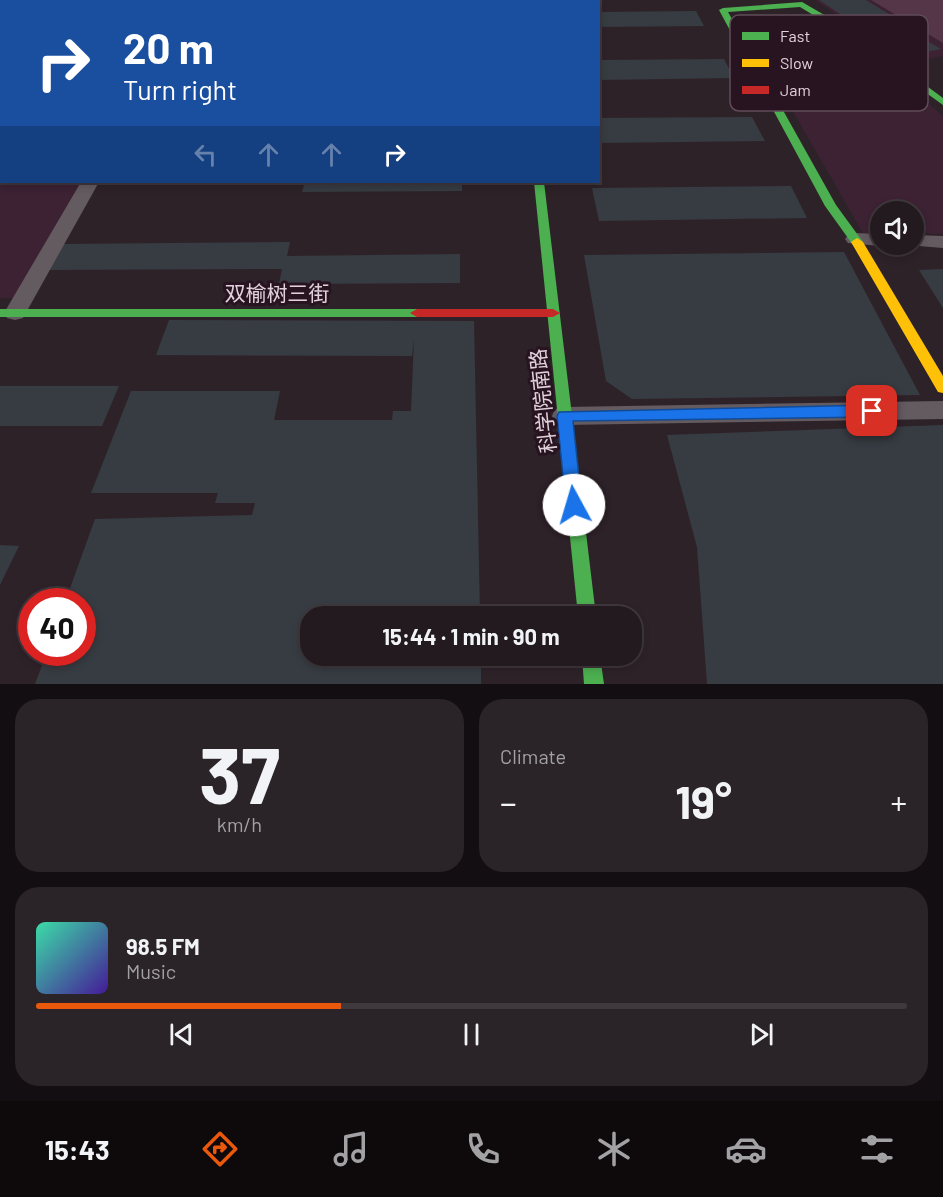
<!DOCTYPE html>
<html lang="en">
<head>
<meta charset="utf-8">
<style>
  :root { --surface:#221a1f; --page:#2a2328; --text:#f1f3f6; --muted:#a2a1a4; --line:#3f383d; --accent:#ea580c }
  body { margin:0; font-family:Barlow,"Noto Sans SC",sans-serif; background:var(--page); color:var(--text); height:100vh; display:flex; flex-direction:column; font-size:22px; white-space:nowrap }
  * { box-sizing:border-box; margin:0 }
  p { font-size:20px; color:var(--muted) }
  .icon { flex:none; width:33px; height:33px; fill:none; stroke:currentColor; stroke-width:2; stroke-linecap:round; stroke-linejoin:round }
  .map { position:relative; height:684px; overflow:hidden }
  .side { display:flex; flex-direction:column; gap:15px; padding:15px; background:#130e11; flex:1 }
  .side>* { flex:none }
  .guide { position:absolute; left:0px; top:0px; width:600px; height:183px; box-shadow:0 3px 9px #0003,0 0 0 2px var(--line); background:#1a4fa0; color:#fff; overflow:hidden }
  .controls { position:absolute; left:870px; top:201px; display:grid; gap:12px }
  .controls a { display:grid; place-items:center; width:54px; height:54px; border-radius:50%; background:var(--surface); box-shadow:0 3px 9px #0003,0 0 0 2px var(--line); font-size:30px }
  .speed { position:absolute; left:18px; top:588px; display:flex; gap:12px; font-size:30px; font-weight:700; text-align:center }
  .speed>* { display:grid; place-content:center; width:78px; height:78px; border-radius:50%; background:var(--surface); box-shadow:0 3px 9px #0003,0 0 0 2px var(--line); line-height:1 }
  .speed .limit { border:9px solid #d22; background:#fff; color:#111 }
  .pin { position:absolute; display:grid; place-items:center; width:51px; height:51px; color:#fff; margin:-26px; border-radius:12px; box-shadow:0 3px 9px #0006 }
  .me { position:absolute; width:66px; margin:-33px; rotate:354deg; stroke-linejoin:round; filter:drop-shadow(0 0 4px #0008) }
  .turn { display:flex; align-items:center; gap:21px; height:126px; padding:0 24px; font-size:27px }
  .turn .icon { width:78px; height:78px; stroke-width:2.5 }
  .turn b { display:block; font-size:42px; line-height:51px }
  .lanes { display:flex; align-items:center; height:57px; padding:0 24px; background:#0003; justify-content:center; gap:30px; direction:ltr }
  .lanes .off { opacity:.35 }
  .big { font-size:45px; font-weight:700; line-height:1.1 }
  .side .card { flex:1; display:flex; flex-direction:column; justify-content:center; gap:9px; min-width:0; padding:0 21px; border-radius:24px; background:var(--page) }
  .side .dial { align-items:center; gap:0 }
  .dial b { font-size:78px; line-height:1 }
  .song { display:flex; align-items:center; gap:18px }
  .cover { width:72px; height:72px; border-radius:9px; background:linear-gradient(135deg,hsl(160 70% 55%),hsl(260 70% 35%)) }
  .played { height:6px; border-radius:3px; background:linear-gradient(90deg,var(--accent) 35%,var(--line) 35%) }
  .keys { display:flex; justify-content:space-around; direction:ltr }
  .heat { display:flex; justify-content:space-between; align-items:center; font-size:33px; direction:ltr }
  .side .tiles { flex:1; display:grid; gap:15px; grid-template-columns:1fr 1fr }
  .card:last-child { grid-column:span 2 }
  .trip { position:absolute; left:300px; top:606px; width:342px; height:60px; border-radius:24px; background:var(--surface); box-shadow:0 3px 9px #0003,0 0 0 2px var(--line); font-weight:700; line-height:60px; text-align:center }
  .menu { display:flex; height:96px; justify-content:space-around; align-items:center; background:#0e0a0c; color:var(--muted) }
  .menu .icon { width:42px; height:42px }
  .menu .current { color:var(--accent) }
  .menu b { font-size:27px; color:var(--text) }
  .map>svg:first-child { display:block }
  .built { fill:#3c2233 }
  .green { fill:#553548 }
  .building { fill:#373c42 }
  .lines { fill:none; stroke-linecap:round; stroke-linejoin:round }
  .street { fill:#645b60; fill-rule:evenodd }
  .fast { fill:#4caf50; fill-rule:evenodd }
  .slow { fill:#ffc107; fill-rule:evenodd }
  .jam { fill:#c62828; fill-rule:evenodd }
  .route { fill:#1a73e8; stroke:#114b97; stroke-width:1.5 }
  .labels { text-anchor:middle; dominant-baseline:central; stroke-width:6; stroke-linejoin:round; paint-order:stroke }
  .street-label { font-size:21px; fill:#e1d1da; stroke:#281321 }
  .key { fill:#281321; stroke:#604c58; stroke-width:1.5 }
  .key-label { font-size:16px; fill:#e1d1da }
</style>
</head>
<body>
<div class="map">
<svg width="943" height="684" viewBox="0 0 943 684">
  <rect width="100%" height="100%" fill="#2e2229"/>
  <path class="built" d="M815,0H943V56L907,62Z
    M927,102L943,116V234L914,233V212H880V233H863L788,103Z
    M0,115L2,182H86L18,298H0Z"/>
  <path class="green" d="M255,0H470L254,1Z
    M871,0H943V43Z"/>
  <path class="building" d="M819,0H866L921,34L882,42Z
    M696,11L704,26L598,27V12Z
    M924,39L941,49L910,55L893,45Z
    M724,59L734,78L598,80V60Z
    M752,117L765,141L598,143V118Z
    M305,182H462V191L302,192Z
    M791,186L807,218L599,221L592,188Z
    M290,242L287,256L460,254V283L279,284L282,269L45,270L60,244Z
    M844,252L920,395L632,399L606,381L584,255Z
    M943,269V308L919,270Z
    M169,320L474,321L480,616H310V656H481V684H35L47,652H82V602H65L95,519L252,515L255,503H215L218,493H91L131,391H280L274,420H392L393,411H411L414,339L412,356L156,355Z
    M0,386H119L102,426H0Z
    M943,425V684H707L697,547L667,435Z
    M0,545L19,546L0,585Z"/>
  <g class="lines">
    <path class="street" d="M36,0H50L35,2Z
      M0,19H2V27H0Z
      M81,182H99L23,318L15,320L7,318L4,313Z
      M855,233L880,234V244H886L880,246L848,243L845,239L848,235Z
      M914,235L943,236V248L907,245L914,244Z
      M943,401V419L564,425L555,423L552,416L555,409L564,407Z"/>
    <path class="fast" d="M802,2L852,31L943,98V105L846,35L800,7L728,12L836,205L863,242L857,246L853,245L825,206L719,10L723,8Z
      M534,182H544L596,616H578Z
      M0,309H417L424,313L417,317H0Z
      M582,656H600L604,684H584Z"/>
    <path class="slow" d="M516,0H524V2H516Z
      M857,238L863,242L943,376V393L938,392L851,242Z"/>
    <path class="jam" d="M417,309H553L560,313L553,317H417L410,313Z"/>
  </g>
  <path class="route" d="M872,405L877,407L879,411L877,415L872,417L573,421L582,505L580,510L574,512L568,510L566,505L557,416L559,412Z"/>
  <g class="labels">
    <g class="street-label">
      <text x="277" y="292">双榆树三街</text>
      <text transform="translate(542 401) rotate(-96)">科学院南路</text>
    </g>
  </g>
  <rect x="730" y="15" width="198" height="96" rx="9" class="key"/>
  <rect x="742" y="32" width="27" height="8" fill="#4caf50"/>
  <rect x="742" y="59" width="27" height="8" fill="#ffc107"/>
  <rect x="742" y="86" width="27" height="8" fill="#c62828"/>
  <g class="key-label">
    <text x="780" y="42">Fast</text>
    <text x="780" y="69">Slow</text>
    <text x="780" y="96">Jam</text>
  </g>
</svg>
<div class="controls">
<a><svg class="icon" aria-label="sound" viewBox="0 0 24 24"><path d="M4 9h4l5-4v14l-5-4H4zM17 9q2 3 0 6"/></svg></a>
</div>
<div class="speed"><div class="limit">40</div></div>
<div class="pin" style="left:872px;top:411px;background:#d93025"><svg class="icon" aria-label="arrive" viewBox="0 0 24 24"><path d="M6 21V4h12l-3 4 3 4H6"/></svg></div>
<svg class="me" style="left:574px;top:505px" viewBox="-20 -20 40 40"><circle r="19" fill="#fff"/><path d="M0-13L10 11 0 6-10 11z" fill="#1a73e8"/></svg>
<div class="trip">15:44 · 1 min · 90 m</div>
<div class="guide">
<div class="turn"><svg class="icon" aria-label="right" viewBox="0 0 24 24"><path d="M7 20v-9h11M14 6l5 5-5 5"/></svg><div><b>20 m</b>Turn right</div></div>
<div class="lanes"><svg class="icon off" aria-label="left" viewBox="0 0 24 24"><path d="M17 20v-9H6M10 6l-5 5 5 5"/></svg><svg class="icon off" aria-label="ahead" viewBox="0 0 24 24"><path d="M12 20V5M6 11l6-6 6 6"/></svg><svg class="icon off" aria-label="ahead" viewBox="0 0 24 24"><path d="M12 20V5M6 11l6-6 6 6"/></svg><svg class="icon" aria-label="right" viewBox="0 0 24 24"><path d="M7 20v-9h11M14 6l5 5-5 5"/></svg></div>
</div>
</div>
<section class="side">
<div class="tiles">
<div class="card dial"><b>37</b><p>km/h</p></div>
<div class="card"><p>Climate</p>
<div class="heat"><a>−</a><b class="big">19°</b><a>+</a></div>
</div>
<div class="card">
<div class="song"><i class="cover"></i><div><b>98.5 FM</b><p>Music</p></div></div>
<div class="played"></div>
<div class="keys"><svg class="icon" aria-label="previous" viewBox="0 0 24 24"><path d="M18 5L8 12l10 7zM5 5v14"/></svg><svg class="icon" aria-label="pause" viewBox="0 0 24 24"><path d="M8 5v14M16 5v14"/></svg><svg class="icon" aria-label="next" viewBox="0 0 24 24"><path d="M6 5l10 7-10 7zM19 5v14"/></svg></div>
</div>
</div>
</section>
<nav class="menu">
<b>15:43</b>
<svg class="icon current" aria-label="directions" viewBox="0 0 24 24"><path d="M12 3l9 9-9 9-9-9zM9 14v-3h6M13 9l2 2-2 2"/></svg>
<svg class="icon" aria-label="music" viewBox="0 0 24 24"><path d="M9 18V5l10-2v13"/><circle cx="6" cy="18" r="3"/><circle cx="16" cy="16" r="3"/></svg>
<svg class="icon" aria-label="phone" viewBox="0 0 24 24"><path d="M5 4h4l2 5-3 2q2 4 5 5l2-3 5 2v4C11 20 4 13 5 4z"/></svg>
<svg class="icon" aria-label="climate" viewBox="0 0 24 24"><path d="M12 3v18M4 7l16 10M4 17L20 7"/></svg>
<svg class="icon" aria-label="car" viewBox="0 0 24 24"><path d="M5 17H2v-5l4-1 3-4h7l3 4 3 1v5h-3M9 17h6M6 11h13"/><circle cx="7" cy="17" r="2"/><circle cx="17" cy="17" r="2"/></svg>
<svg class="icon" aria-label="filters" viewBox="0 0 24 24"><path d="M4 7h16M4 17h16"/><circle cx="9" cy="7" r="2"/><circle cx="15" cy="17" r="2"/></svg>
</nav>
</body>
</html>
